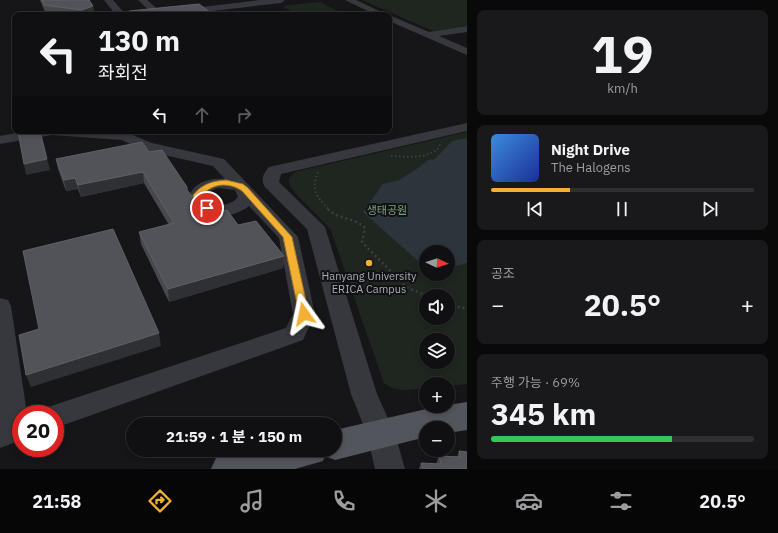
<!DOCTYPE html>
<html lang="ko">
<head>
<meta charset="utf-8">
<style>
  :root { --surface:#101012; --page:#19191b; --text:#f1f3f6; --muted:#9c9d9f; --line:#303032; --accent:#f2b134 }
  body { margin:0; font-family:"IBM Plex Sans","Noto Sans KR",sans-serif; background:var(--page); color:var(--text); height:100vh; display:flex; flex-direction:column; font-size:15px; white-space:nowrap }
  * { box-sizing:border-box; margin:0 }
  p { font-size:13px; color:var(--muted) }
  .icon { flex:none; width:22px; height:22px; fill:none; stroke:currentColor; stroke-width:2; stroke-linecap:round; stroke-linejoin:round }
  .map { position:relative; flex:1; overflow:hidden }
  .side { display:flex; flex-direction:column; gap:10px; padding:10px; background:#09090a; width:311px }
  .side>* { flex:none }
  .guide { position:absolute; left:12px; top:12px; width:380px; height:122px; border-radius:8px; box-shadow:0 2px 6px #0003,0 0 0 1px var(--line); background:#101012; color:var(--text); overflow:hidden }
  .needle { width:26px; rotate:94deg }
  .fabs { position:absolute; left:419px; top:245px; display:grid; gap:8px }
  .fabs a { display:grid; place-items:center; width:36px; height:36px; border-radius:50%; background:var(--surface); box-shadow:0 2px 6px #0003,0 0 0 1px var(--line); font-size:20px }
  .speed { position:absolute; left:12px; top:405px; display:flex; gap:8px; font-size:20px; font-weight:700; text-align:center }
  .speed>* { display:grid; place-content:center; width:52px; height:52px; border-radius:50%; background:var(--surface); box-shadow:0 2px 6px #0003,0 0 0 1px var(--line); line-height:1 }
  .speed .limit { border:6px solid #d22; background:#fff; color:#111 }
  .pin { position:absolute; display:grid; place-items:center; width:34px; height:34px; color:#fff; margin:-17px; border:2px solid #fff; border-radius:50%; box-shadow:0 1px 4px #0007 }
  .me { position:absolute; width:44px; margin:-22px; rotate:348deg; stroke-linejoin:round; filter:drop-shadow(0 0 3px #0008) }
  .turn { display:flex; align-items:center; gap:14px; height:84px; padding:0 20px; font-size:18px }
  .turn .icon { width:52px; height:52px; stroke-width:2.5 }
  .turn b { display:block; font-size:28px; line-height:34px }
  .lanes { display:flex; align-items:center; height:38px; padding:0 20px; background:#0003; justify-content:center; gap:20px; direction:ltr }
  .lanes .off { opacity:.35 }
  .big { font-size:30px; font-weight:700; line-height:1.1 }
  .side .widget { flex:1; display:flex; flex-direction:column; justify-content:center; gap:6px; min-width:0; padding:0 14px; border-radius:8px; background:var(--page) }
  .side .dial { align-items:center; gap:0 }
  .dial b { font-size:52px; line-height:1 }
  .song { display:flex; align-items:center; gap:12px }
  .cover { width:48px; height:48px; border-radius:6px; background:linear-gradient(135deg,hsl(210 70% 55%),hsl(230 70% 35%)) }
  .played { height:4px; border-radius:2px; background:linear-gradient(90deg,var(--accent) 30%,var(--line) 30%) }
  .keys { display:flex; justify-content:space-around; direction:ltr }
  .heat { display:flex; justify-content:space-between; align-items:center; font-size:22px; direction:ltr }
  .charge { height:6px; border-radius:3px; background:linear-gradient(90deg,#34c759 69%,var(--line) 0) }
  .trip { position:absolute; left:126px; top:417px; width:216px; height:40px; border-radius:20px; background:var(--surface); box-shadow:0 2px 6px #0003,0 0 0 1px var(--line); font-weight:700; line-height:40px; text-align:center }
  .dock { display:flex; height:64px; justify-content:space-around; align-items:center; background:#060607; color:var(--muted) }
  .dock .icon { width:28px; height:28px }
  .dock .active { color:var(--accent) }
  .dock b { font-size:18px; color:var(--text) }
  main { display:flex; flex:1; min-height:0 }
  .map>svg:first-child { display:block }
  .green { fill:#1e261f; fill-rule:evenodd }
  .water { fill:#2c353c }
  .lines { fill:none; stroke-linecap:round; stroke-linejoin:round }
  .path-far1 { stroke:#3d3f44; stroke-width:2; stroke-dasharray:1.5 2.5; stroke-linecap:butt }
  .path { stroke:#3d3f44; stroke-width:2.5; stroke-dasharray:2 3; stroke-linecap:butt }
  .minor { fill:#37383d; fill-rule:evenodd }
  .major { fill:#53555c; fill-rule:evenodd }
  .wall { fill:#47494d }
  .shaded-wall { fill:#2f3033 }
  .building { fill:#525359; stroke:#5f6168 }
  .route { fill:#f2b134; stroke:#9d7322 }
  .poi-dot { fill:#f2b134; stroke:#111113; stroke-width:1.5 }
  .labels { text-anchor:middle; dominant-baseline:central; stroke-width:4; stroke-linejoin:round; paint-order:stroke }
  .park-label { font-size:11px; fill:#7fa381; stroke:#111113 }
  .poi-label { font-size:11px; fill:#a8adb8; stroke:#111113 }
</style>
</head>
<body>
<main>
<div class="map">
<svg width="467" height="469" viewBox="0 0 467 469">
  <rect width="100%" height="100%" fill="#161618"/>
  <path class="green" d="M362,0H467V26L433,31Z
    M320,2L345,15H298L282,6Z
    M467,132V384L448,386V384H426V388C411,390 397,393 384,383L331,231C323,218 291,193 289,183C288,178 292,175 295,172ZM426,252H448V274H426ZM426,296H448V318H426ZM426,340H448V362H426Z"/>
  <path class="water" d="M467,138V263L448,268V252H426V268L363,212L383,184L399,180L418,168L428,160L435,159L452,141Z"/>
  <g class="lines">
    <path class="path-far1" d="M391,156C407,157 426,159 439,148L441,142
      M318,172C310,192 317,195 329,210"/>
    <path class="path" d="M328,209C338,220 355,217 365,228L362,242L406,287L427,296
      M448,304L467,309"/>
    <path class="minor" d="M104,0H113L126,15H116Z
      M138,0H147L161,12L260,0H285L281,3L177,15H150L152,13Z
      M345,0H356L388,15H376Z
      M389,15L429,32L467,26V32L439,36L467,48V55L389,21Z
      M467,123V131L281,174L279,182L325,227L377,394L395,434L405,469H375L367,434L351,394L307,229L265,187C260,179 264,173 269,167Z
      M27,131L125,132L152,143L224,159L298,237L315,314L303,340L55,428V414H42L45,408L286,328L293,314L279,238L249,206C232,220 202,219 189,200C190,183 210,177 225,179L213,166L142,150L122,140L52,135L0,144V136ZM218,188L235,190L238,197C229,207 217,207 207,199C207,192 212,190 218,188Z
      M0,298L8,300L11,306L27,414H21V440L0,448Z"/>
    <path class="major" d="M467,402V430L448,433V428H426V437L335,460L325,456L323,461L295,469H211L216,458L241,450H335V430L435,407Z"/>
  </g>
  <path class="wall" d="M40,0H89L93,6L94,15H50L46,14Z
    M129,11L214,15H129Z
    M149,152L187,190L207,215L238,225L284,256L283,268L169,302L141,244L139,232L169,225L144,183L81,197L78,189L66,191L58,169L56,159Z
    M459,451L467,469H419L421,463L436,464L439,456L457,457Z"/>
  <path class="shaded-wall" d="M93,6L94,15H83L82,10Z
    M47,159L50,170L26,175L24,164Z
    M143,172L144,183L81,197L78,185Z
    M75,178L78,189L66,191L64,180Z
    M284,256L283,268L169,302L168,289Z
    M159,333L161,346L31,387L26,375Z"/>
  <path class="building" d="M42,0H89L93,6L82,10L44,5Z
    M199,4L214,15H133L129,11Z
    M22,131H40L47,159L24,164L18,132Z
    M142,142L149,152L162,150L187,187V190L207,215L227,210L238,225L256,221L284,256L168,289L139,232L174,223L143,172L78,185L75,178L64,180L56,159Z
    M113,229L159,333L26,375L19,335L39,329L23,251Z
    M459,451L467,452V469H423L421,463L441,464L439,456L461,457Z"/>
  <path class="route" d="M226,180L243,184L248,188L292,237L309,314L308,316L304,318L299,314L283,237L242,191C229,182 212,183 202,196V199L212,208L207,210L194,200L193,195C202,184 212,181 226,180Z"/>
  <circle class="poi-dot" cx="369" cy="263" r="4"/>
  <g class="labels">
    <g class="park-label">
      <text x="387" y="210">생태공원</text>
    </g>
    <g class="poi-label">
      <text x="369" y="276">Hanyang University<tspan x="369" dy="13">ERICA Campus</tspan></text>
    </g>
  </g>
</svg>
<div class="fabs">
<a><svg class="needle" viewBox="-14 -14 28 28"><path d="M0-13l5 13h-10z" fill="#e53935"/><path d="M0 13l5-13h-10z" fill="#9c9d9f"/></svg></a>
<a><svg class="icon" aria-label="sound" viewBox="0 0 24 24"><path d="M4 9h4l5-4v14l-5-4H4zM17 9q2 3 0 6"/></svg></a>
<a><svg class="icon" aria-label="layers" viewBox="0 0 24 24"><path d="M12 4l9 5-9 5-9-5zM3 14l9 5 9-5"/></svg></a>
<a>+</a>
<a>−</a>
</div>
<div class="speed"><div class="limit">20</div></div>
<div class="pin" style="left:207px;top:208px;background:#d93025"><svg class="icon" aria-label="arrive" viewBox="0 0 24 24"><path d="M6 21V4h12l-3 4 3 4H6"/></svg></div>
<svg class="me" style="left:304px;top:314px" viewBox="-20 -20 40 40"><path d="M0-17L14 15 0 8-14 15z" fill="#f2b134" stroke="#fff" stroke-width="4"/></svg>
<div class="trip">21:59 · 1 분 · 150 m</div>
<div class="guide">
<div class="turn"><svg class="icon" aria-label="left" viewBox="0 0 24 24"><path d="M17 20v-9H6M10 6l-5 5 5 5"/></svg><div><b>130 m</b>좌회전</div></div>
<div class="lanes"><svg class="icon" aria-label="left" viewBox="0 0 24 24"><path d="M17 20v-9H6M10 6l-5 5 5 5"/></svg><svg class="icon off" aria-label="ahead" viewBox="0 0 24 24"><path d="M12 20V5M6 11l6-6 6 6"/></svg><svg class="icon off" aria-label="right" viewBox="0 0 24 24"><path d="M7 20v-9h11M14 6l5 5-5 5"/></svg></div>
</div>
</div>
<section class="side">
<div class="widget dial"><b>19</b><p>km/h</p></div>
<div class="widget">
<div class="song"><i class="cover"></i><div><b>Night Drive</b><p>The Halogens</p></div></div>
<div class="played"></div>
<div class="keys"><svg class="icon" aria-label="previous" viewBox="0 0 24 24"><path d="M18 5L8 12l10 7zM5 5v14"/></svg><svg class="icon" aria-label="pause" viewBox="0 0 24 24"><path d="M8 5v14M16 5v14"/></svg><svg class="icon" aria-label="next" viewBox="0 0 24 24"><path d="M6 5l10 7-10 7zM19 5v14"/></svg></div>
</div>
<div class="widget"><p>공조</p>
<div class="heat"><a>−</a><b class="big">20.5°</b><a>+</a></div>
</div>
<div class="widget"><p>주행 가능 · 69%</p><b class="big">345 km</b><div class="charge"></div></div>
</section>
</main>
<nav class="dock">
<b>21:58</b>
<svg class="icon active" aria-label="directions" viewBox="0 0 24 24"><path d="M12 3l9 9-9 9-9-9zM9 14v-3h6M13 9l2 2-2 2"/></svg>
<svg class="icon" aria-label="music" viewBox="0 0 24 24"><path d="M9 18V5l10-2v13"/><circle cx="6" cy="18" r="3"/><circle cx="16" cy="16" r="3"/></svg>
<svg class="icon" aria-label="phone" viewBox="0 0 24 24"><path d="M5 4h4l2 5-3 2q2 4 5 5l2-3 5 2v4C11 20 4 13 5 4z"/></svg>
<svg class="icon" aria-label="climate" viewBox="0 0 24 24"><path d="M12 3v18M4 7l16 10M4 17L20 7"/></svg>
<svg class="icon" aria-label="car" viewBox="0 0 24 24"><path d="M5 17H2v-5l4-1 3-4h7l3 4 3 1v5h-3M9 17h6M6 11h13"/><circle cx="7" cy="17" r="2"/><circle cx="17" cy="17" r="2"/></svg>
<svg class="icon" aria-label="filters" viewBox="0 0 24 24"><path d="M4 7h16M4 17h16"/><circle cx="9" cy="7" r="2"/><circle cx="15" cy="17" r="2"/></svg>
<b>20.5°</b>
</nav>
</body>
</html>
